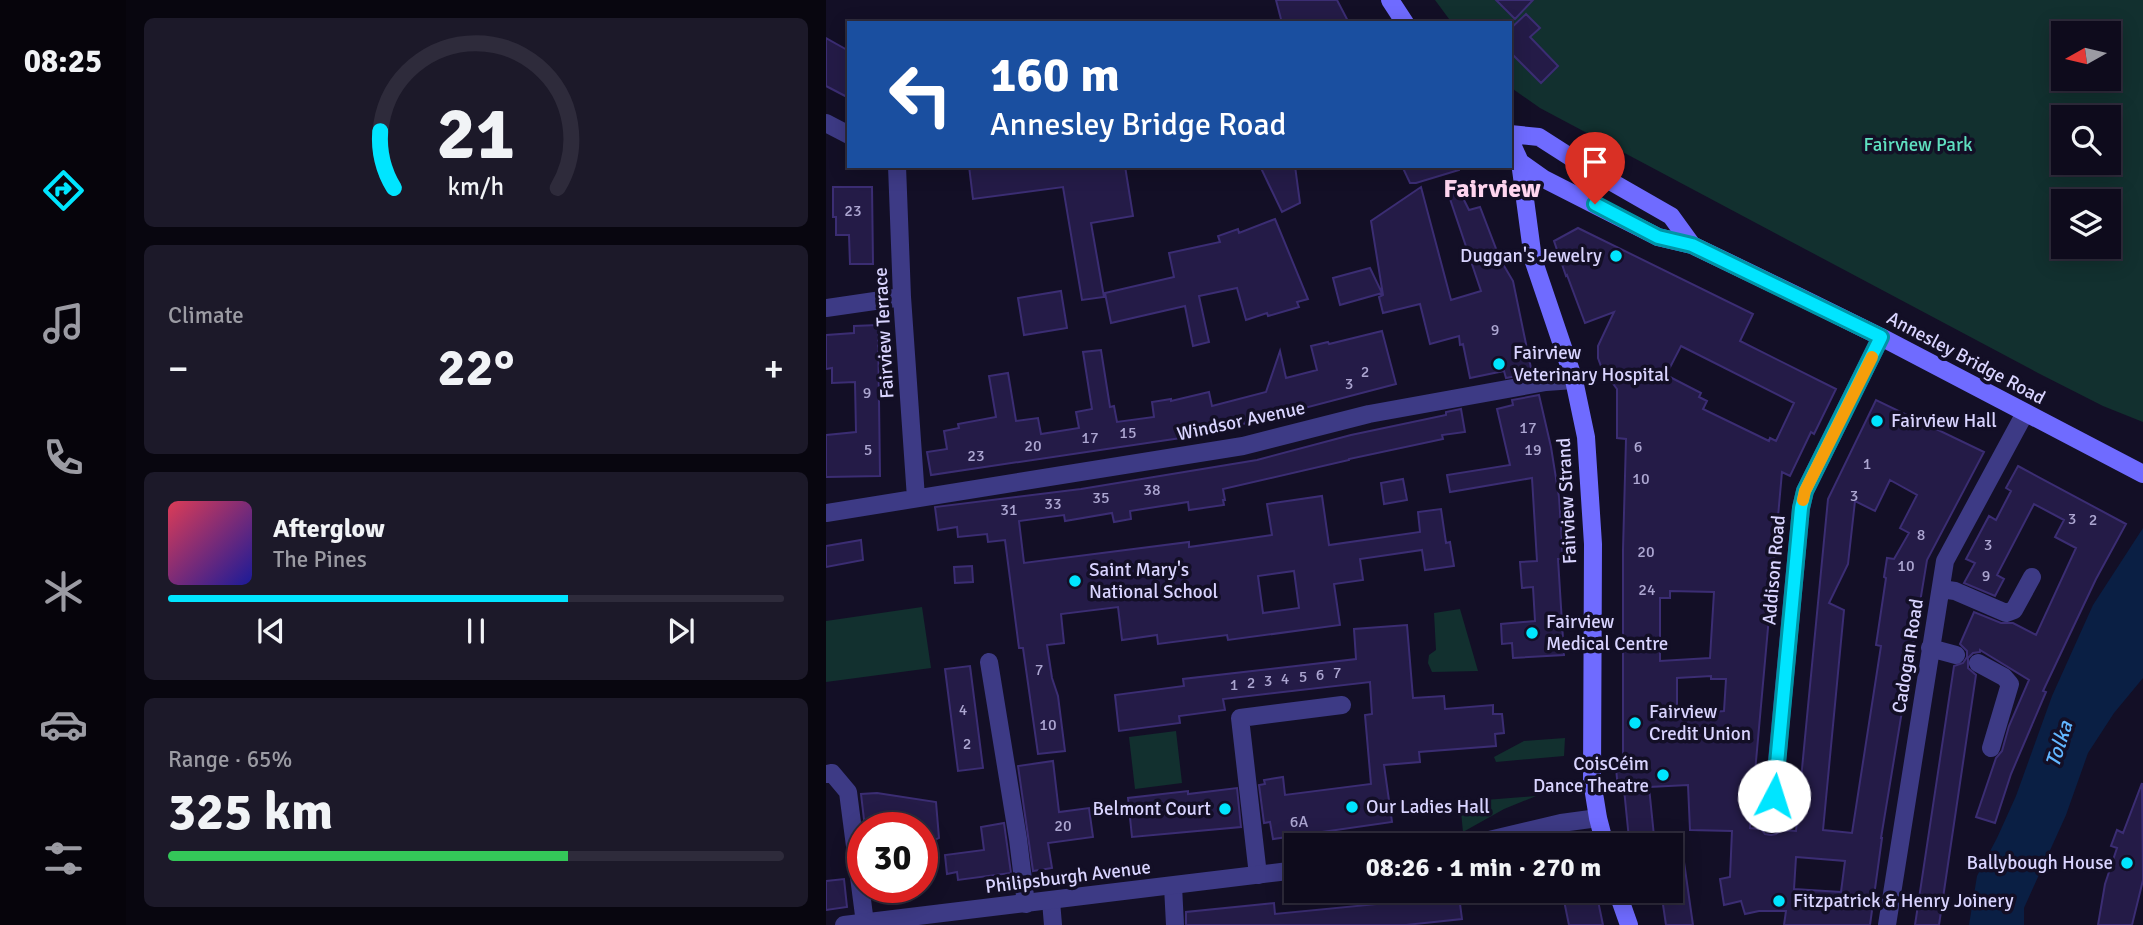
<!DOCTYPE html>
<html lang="en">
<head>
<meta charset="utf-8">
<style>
  :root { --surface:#0e0b1c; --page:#1c1929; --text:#f1f3f6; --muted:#9b9ba3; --line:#2e2b3b; --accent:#00e5ff }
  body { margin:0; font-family:Signika,sans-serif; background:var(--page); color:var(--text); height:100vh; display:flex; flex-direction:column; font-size:26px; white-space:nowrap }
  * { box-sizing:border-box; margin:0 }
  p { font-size:23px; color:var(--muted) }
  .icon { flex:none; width:38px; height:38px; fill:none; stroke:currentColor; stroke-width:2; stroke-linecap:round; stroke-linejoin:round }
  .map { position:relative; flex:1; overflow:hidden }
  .sheet { display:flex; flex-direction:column; gap:18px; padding:18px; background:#08060f; width:700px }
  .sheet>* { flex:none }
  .top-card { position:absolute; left:21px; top:21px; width:665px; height:147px; border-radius:0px; box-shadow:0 4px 18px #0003,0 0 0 2px var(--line); background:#1a4fa0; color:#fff; overflow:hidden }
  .needle { width:46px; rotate:262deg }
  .fabs { position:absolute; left:1225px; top:21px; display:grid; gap:14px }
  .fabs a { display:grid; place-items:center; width:70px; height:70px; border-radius:0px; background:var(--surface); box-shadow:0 4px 18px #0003,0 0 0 2px var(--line); font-size:35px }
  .speed { position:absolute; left:21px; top:812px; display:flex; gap:14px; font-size:35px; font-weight:700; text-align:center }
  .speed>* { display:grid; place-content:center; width:91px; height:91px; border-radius:50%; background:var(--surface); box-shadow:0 4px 18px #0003,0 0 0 2px var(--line); line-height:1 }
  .speed .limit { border:10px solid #d22; background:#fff; color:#111 }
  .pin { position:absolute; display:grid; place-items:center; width:60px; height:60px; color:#fff; margin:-72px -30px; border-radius:50% 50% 50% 0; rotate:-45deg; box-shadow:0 0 7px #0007 }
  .pin .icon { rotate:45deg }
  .me { position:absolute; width:77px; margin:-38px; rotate:5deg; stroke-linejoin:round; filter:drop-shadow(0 0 5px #0008) }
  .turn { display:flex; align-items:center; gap:24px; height:147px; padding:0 28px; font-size:32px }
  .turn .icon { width:91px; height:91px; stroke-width:2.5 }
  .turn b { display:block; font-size:49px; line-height:60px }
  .big { font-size:52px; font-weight:700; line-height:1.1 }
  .sheet .tile { flex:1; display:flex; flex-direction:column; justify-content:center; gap:10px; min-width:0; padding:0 24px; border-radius:10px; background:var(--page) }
  .sheet .dial { align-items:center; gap:0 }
  .dial svg { height:182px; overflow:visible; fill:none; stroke:var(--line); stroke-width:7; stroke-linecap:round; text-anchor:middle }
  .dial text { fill:var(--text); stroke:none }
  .song { display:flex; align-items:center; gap:21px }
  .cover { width:84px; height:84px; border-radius:10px; background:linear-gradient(135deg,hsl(350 70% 55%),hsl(240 70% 35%)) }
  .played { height:7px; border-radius:4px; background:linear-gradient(90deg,var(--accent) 65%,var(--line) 65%) }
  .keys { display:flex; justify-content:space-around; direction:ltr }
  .heat { display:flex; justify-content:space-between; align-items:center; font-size:38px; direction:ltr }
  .charge { height:10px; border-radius:5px; background:linear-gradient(90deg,#34c759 65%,var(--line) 0) }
  .trip { position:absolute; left:458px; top:833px; width:399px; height:70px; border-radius:0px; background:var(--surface); box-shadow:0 4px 18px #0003,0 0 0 2px var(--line); font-weight:700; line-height:70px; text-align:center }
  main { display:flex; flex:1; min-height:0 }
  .tabs { display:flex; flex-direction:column; width:126px; justify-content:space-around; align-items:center; background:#06040b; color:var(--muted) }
  .tabs .icon { width:49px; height:49px }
  .tabs .current { color:var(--accent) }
  .tabs b { font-size:32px; color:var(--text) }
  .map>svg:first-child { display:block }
  .green { fill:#12302f; fill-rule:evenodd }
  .water { fill:#0a1f44 }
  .building { fill:#241b47; stroke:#3b2d73; stroke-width:2; fill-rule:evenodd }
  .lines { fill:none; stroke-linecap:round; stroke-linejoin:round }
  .minor { stroke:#3d3a85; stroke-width:18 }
  .tertiary { stroke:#3d3a85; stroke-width:18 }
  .secondary { stroke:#6f6bff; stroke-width:18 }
  .route-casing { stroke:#0095a6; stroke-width:18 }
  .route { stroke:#00e5ff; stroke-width:12 }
  .slow { stroke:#f59e0b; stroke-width:12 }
  .poi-dot { fill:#00e5ff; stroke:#130f26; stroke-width:2.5 }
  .labels { text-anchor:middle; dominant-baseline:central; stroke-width:7; stroke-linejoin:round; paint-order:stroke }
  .number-label { font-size:16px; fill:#aca6d1 }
  .park-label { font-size:19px; fill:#5fe0c0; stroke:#130f26 }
  .poi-label { font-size:19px; fill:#d9d4ff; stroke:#130f26; text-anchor:start }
  .street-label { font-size:19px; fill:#d9d4ff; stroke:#130f26 }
  .water-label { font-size:21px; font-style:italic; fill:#62b6ff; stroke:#130f26 }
  .district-label { font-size:26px; font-weight:bold; fill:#ffd6f0; stroke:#130f26 }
</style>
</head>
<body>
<main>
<nav class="tabs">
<b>08:25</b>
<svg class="icon current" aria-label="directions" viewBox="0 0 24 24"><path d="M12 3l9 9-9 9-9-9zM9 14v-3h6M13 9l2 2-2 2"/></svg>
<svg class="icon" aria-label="music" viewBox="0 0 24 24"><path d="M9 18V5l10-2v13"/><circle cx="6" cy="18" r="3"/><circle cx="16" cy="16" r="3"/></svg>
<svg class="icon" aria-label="phone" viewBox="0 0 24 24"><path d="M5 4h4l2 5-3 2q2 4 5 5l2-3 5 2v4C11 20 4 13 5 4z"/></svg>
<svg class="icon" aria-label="climate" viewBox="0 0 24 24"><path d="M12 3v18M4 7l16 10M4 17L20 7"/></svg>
<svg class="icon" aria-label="car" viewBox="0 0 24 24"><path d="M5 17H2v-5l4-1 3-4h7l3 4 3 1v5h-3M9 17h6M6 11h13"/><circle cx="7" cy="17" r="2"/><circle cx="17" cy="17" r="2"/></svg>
<svg class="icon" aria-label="filters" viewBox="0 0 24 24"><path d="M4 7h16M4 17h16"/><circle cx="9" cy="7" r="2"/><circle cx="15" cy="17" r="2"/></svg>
</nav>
<section class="sheet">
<div class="tile dial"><svg viewBox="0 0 100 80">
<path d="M14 69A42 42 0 1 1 86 69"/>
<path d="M14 69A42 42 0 0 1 8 44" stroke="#00e5ff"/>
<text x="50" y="56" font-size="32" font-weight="700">21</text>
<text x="50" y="72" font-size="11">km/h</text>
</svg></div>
<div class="tile"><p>Climate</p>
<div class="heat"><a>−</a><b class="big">22°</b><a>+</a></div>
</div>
<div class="tile">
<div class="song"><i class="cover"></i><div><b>Afterglow</b><p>The Pines</p></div></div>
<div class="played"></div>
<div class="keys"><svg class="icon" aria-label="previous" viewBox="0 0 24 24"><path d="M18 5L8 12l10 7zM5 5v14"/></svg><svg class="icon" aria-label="pause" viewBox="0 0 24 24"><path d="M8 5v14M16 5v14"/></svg><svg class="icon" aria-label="next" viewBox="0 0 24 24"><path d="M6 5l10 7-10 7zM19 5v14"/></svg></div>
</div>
<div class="tile"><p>Range · 65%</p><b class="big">325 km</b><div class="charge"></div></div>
</section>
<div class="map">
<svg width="1317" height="925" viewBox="0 0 1317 925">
  <rect width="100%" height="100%" fill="#130f26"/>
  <path class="green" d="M609,0H1317V422L1277,406L1212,373L714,108L684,87V23H626ZM1237,33H1283V79H1237ZM1237,117H1283V163H1237ZM1237,201H1283V247H1237Z
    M96,607L105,668L0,682V621Z
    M634,609L652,671L606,672L602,663L603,655L610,650L608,613Z
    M350,731L356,783L309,789L303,737Z
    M739,738L738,756L670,762L668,757L698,741Z
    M710,796L678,809L637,832L634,802Z"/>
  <path class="water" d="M1317,528V678L1288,713L1262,753L1240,815L1198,908V925H1143L1151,876L1171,838L1190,796L1226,696L1267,605Z"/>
  <path class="building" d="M450,0H511L523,23H456Z
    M670,0H707L689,19Z
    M700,14L714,28L704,37L732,66L715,83L684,52V29Z
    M0,38L23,51V98L0,86Z
    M143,166H299L307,216L265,223L278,297L256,300L237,187L147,199Z
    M434,166H469L474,203L456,212Z
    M576,166H633V170L590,183H584Z
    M628,180L643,210L654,207L674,259L687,281L706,373L680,378L678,371L644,378L637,344L634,345L633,336L604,344L594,304L557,313L553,297L557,295L545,221L595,187L625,300L655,291L619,184Z
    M7,187H46L47,264H24L23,235H10V217H7Z
    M449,219L482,299L471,302L473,307L442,316L441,313L420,320L411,288L373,296L383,342L367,346L359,306L285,323L279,293L348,277L343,253L394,242L392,236L412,229L413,233Z
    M752,228L927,314L914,341L1010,389L988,434L985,432L964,476L956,472L924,828L935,829L939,834L945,835L950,834L955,830L970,831L1002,499L1050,400L1158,452L1101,560L1055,838H1056L1044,925H958L960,911H933L919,914L915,901L898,905L894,879L904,877L906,831L864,830L862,785L823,787L828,836L803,839L798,789H792L790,768L797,767V550L800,439L791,438V389L776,369L772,358V346L788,312L759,323L741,275L740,276L728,241ZM855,346L968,403L950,441L944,438L943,441L877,409L881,401L873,397L875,393L840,375ZM1064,480L1091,495L1074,528L1083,533L1068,559L1061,558L1058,577L1060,578L1050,645L1055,646L1026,833L997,830L1018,610L1003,603L1022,564L1029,501L1049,511ZM844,591L888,592L884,658L834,661V598H844ZM885,676V679H900L898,711L851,715V678ZM970,857L1019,861L1015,892L968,889Z
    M544,268L556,293L514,305L507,278Z
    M235,291L241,328L198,335L192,298Z
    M52,325L54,476L0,477V435L30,432L29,382L6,383V368L0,369V335L28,333V326Z
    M556,331L570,384L375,435L105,475L101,452L121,449L118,431L133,428L132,424L170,417L163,376L182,373L190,421L212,418L215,434L253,428L250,412L266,409L257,352L275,350L284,407L288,406L291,422L328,417L326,402L345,399V401L383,392L386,406L440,392L454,351L460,378L491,370L485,346L502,342L503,344Z
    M713,395L725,447L733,497L737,559H732L738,655L687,658L686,643L676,644L675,624L709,621L707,587L696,588L694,562L711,561L706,478L624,492L621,475L684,465L671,409L687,405L686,400Z
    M635,409L639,432L616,435L617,439L523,459V460L397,489L399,500H397L398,505L363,510L362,502L304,511L305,519L288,522L286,513L239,521L238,515L193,521L198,563L363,542V547L446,535L441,504L496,496L503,545L594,532L592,512L615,509L620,543L624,542L628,566L599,570L596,550L534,559L537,580L508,584L514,625L402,640L401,635L332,644L331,635L296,640L292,607L235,614L238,643L221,645L226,678L232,696L239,751L212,754L197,648H193L179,540L162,542L161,534L132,537L131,527L112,530L109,507L255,489L431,460L525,435L620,415V412ZM468,571L473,608L437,613L432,576Z
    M1192,466L1300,524L1270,579L1217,691L1220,692L1185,774L1169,823L1150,817L1170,758L1176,751L1183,726L1203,680L1154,650V652L1147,653L1142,658V668L1150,675L1113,925H1089L1128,666L1137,663L1141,657V651L1134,644L1148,612L1175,623H1187L1210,635L1250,548L1229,537L1238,520L1208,504L1171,575L1178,579L1169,596L1138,583L1149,563L1140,559L1163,516L1170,520L1185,491L1180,488Z
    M577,479L581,500L558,504L555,483Z
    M35,540L37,560L0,567V546Z
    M146,566L147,582L129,583L128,567Z
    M581,625L587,698L618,696L619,709L667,705V714H676L678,733L669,734L670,746L593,752L594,762L558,765L566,822L447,839L444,822L438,823L433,785L439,784L438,780L457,777L459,795L545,784L539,715L546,714L544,682L397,699L399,710L353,716L354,723L293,731L289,695L358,686L357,679L530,659L528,629Z
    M144,666L157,768L132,771L119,669Z
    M227,761L233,812L263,808L267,837L222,843L226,868L207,871L192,766Z
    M1316,783L1317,880L1306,925H1272L1279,884L1291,848L1285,846L1291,830L1297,833Z
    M411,788L415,827L306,837L302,798L362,791V794Z
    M51,793L110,802L113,838L96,846V828H39L35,794Z
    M178,823L185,873L132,880L131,872L121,874L119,855L158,850L155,827Z
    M855,841L867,925H840L835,891H845V842Z
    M18,879L21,907L0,910V881Z
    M736,891H770L777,925H743Z
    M633,896L636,919L580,925H360V912L448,903L449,914Z"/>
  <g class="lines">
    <path class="minor" d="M0,123L23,135
      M71,166L76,297L90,498
      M0,308L76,297
      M0,513L417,446L543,414L720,382L748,380
      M1115,589L1129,591L1180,613L1188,610L1206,577
      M1104,648L1130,655
      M163,662L192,839L200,904
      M1152,663L1178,677L1184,684L1165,748
      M0,774L6,773L22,792L39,923
      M945,824L975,508L979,491L1055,337
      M432,875L414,718L516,705
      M347,886L349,925
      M225,901L227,925
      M1061,925L1119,561L1199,413"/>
    <path class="tertiary" d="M642,845L735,823L772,818
      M18,925L471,870"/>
    <path class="secondary" d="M564,0L579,23
      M684,134L713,137L763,169L845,216L866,245
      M684,140L694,162L718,179L832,237L866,245L974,297L1055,337L1317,474
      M694,162L707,259L748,380L760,437L767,544L766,781L772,818L779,845
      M791,891L803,925"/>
  </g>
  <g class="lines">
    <g class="route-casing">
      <path id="route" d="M769,204L832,237L866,245L1055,337L979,491L975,508L948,796"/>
    </g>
    <use href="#route" class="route"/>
    <path class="slow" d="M977,500L979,491L1046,357"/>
  </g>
  <g class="poi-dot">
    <circle cx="790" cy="256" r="7"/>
    <circle cx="673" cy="364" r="7"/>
    <circle cx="1051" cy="421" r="7"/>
    <circle cx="249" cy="581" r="7"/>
    <circle cx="706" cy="633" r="7"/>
    <circle cx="809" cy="723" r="7"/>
    <circle cx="837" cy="775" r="7"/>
    <circle cx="526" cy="807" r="7"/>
    <circle cx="399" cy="809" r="7"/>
    <circle cx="1301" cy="863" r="7"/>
    <circle cx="953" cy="901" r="7"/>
  </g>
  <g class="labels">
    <g class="number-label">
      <text x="27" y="211">23</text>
      <text x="669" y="330">9</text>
      <text x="539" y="372">2</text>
      <text x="523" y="384">3</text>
      <text x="41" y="393">9</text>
      <text x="702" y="428">17</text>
      <text x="302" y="433">15</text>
      <text x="264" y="438">17</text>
      <text x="207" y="446">20</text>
      <text x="812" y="447">6</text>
      <text x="42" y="450">5</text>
      <text x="707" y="450">19</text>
      <text x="150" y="456">23</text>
      <text x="1041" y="464">1</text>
      <text x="815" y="479">10</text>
      <text x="326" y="490">38</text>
      <text x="1028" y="496">3</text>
      <text x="275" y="498">35</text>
      <text x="227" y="504">33</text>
      <text x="183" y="510">31</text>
      <text x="1246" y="519">3</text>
      <text x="1267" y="520">2</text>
      <text x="1095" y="535">8</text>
      <text x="1162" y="545">3</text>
      <text x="820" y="552">20</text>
      <text x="1080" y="566">10</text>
      <text x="1160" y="576">9</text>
      <text x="821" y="590">24</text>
      <text x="213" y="670">7</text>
      <text x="511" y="673">7</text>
      <text x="494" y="675">6</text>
      <text x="477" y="677">5</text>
      <text x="459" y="679">4</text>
      <text x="442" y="681">3</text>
      <text x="425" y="683">2</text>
      <text x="408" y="685">1</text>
      <text x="137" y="710">4</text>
      <text x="222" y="725">10</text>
      <text x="141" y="744">2</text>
      <text x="473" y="822">6A</text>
      <text x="237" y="826">20</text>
    </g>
    <g class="park-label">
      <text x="1092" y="145">Fairview Park</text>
    </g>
    <g class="poi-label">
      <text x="776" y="256" text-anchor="end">Duggan's Jewelry</text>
      <text x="687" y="353">Fairview<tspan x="687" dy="22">Veterinary Hospital</tspan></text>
      <text x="1065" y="421">Fairview Hall</text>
      <text x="263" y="570">Saint Mary's<tspan x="263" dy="22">National School</tspan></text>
      <text x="720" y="622">Fairview<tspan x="720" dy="22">Medical Centre</tspan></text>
      <text x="823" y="712">Fairview<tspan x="823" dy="22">Credit Union</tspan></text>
      <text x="823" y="764" text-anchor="end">CoisCéim<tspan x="823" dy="22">Dance Theatre</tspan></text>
      <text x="540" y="807">Our Ladies Hall</text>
      <text x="385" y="809" text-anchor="end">Belmont Court</text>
      <text x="1287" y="863" text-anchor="end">Ballybough House</text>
      <text x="967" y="901">Fitzpatrick &amp; Henry Joinery</text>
    </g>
    <g class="street-label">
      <text transform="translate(58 333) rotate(-93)">Fairview Terrace</text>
      <text transform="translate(1140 358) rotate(28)">Annesley Bridge Road</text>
      <text transform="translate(415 421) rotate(-12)">Windsor Avenue</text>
      <text transform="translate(741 501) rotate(-93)">Fairview Strand</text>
      <text transform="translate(948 570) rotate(-85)">Addison Road</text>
      <text transform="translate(1082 656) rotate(-81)">Cadogan Road</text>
      <text transform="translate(242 877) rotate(-7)">Philipsburgh Avenue</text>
    </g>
    <g class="water-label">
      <text transform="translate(1233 744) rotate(-72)">Tolka</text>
    </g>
    <g class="district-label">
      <text x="666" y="189">Fairview</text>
    </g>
  </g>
</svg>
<div class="fabs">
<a><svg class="needle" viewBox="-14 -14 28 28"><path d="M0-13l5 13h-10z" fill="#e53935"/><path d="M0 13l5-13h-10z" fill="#9b9ba3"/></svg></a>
<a><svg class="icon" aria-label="search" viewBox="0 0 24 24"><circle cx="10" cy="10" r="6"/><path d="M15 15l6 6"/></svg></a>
<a><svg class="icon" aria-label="layers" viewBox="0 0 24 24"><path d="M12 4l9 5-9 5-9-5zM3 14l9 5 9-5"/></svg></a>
</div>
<div class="speed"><div class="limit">30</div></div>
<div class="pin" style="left:769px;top:204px;background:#d93025"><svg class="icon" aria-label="arrive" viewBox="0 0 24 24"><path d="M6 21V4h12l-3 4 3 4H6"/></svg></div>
<svg class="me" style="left:948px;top:796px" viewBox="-20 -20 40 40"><circle r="19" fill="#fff"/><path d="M0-13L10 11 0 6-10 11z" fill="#00e5ff"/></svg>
<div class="trip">08:26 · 1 min · 270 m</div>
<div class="top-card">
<div class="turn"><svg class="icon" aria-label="left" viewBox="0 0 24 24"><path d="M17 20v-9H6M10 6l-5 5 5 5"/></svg><div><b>160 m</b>Annesley Bridge Road</div></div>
</div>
</div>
</main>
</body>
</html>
